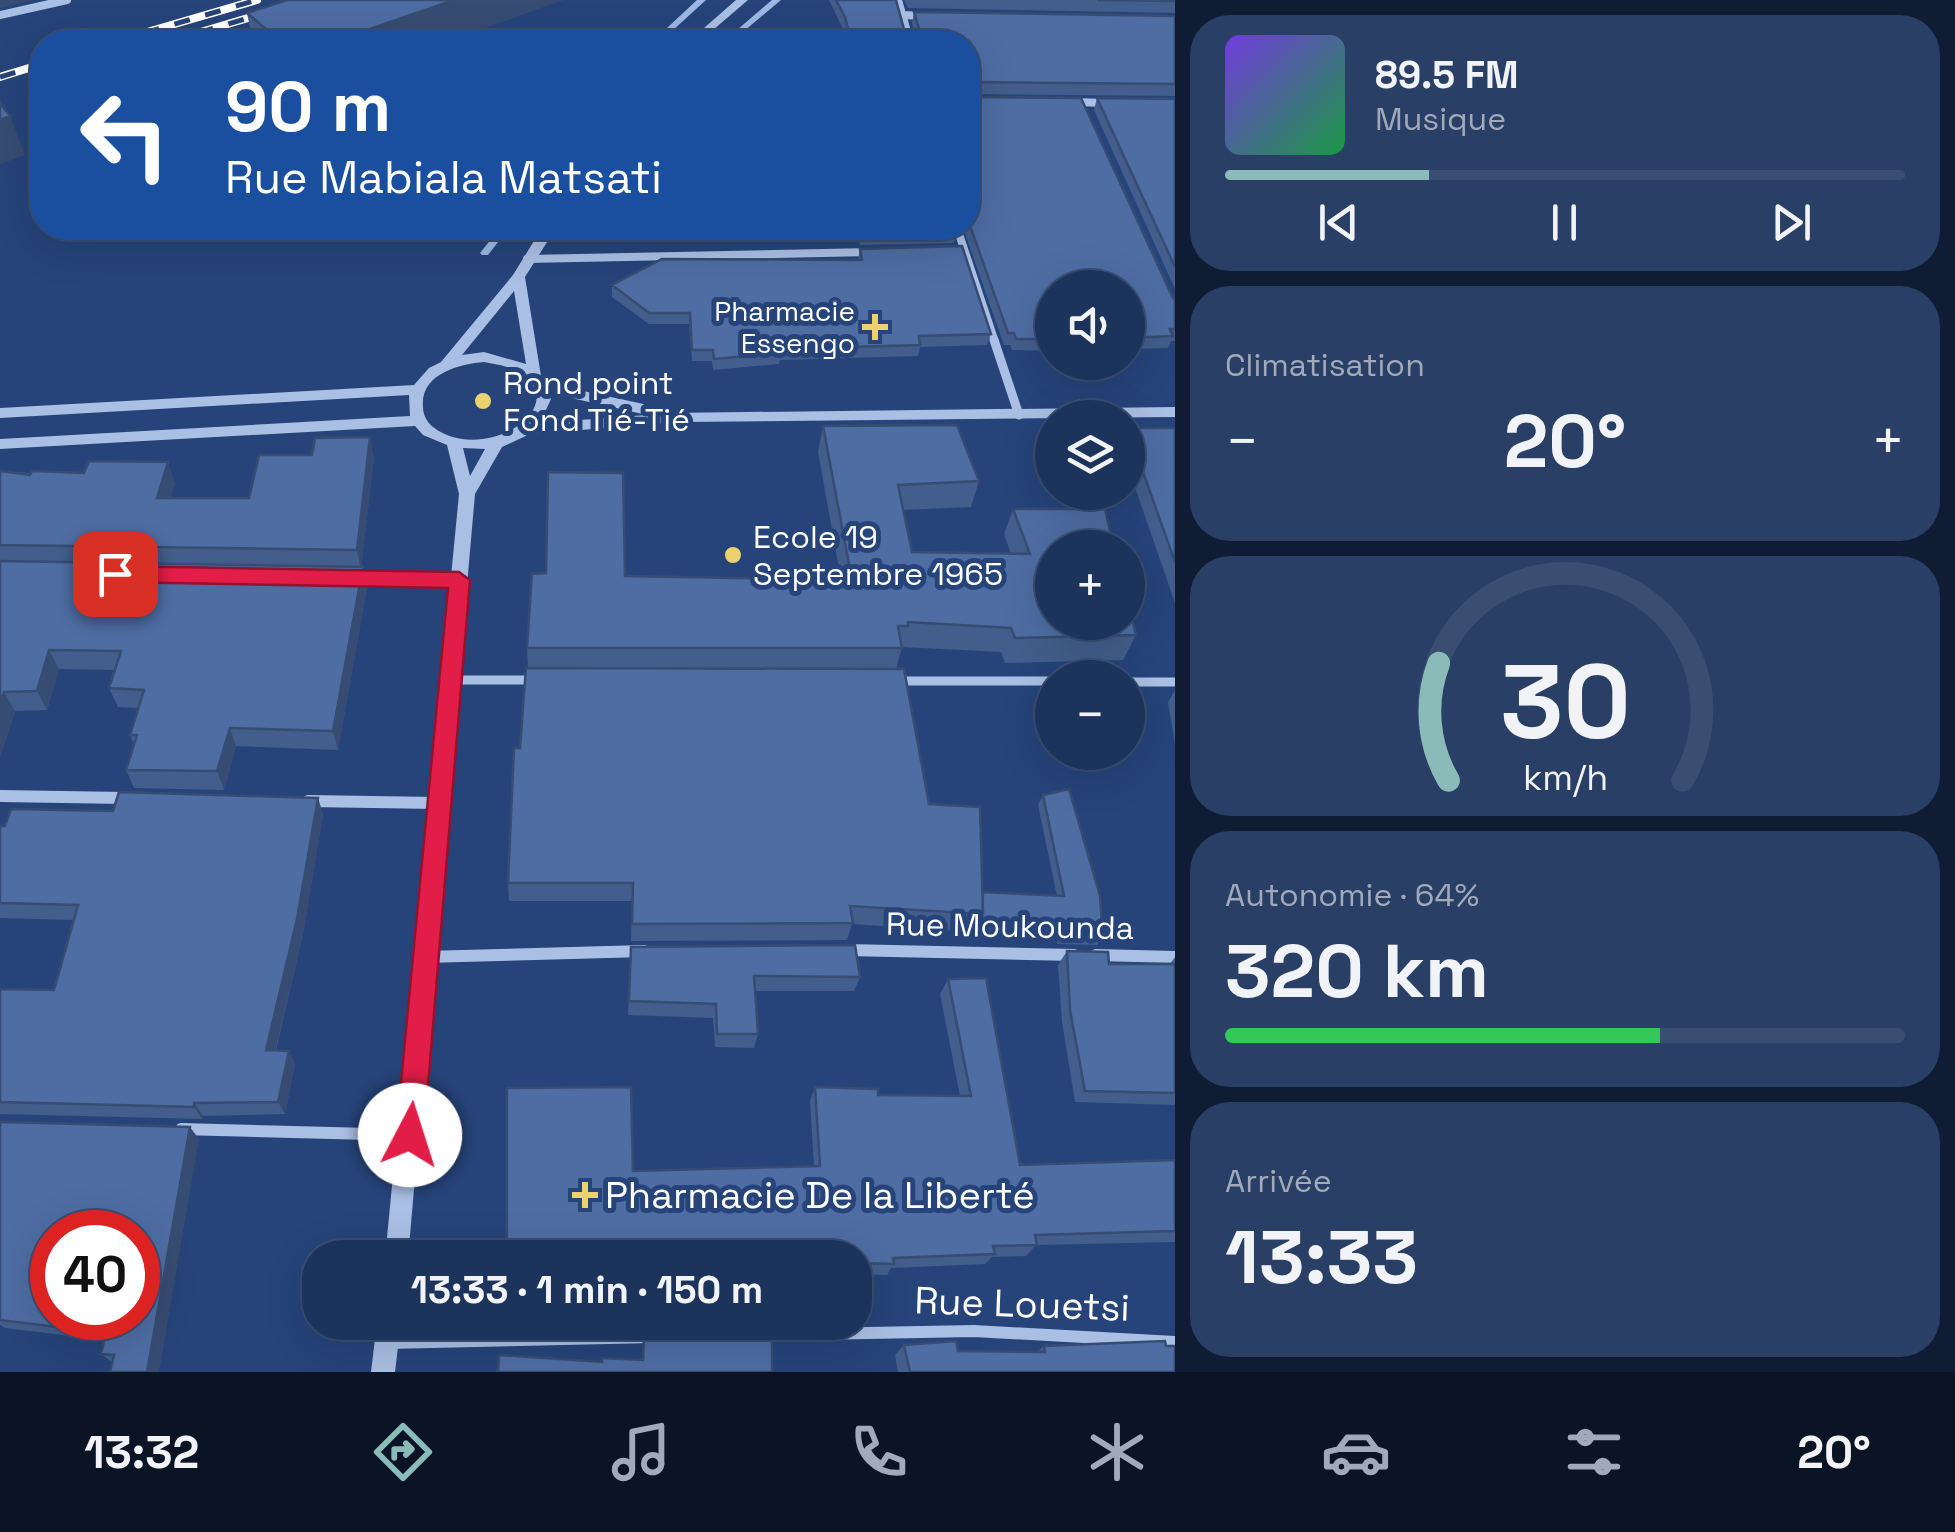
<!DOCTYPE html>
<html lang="fr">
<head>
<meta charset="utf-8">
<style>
  :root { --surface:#1c335c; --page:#293f65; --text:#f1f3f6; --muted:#a0aabb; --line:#3a4e72; --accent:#8bbbb9 }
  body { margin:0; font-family:"Space Grotesk",sans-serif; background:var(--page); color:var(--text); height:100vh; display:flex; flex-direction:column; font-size:38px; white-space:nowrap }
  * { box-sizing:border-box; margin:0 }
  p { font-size:32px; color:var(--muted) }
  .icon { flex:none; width:55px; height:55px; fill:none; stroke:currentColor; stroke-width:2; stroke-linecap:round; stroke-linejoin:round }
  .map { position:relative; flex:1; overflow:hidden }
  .drawer { display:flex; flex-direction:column; gap:15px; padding:15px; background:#0f1c33; width:780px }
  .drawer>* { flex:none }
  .banner { position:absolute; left:30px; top:30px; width:950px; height:210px; border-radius:40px; box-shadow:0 10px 40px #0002,0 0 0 2px var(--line); background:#1a4fa0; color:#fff; overflow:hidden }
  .tools { position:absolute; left:1035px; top:270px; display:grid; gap:20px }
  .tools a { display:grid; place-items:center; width:110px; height:110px; border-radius:50%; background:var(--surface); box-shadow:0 10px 40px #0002,0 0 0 2px var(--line); font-size:50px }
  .speed { position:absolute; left:30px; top:1210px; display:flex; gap:20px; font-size:50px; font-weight:700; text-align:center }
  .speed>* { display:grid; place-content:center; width:130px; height:130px; border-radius:50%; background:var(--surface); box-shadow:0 10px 40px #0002,0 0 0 2px var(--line); line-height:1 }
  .speed .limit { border:15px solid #d22; background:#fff; color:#111 }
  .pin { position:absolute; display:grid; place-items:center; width:85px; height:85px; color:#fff; margin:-42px; border-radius:20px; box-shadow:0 5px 15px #0006 }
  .me { position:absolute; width:110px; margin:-55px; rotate:5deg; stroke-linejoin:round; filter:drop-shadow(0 0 8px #0008) }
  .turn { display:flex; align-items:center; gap:35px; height:210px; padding:0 30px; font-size:45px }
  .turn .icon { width:130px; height:130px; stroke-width:2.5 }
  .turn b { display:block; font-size:70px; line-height:85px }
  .big { font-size:75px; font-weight:600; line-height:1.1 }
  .drawer .widget { flex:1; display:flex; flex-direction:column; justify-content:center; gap:15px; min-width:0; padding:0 35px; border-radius:40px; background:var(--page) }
  .drawer .dial { align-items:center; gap:0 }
  .dial svg { height:260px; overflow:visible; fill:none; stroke:var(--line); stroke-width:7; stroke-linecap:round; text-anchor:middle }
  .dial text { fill:var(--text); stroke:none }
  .song { display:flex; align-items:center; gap:30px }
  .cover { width:120px; height:120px; border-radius:15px; background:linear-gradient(135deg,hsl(260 70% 55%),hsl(140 70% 35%)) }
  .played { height:10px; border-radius:5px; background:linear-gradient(90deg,var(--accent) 30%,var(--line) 30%) }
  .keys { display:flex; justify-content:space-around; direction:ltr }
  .heat { display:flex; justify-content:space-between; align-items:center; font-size:55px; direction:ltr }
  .charge { height:15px; border-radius:8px; background:linear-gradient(90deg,#34c759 64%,var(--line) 0) }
  .trip { position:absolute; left:302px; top:1240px; width:570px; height:100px; border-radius:40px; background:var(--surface); box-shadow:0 10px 40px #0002,0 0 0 2px var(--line); font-weight:600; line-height:100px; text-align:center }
  .tabs { display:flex; height:160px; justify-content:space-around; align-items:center; background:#0b1425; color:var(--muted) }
  .tabs .icon { width:70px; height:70px }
  .tabs .on { color:var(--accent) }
  .tabs b { font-size:45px; color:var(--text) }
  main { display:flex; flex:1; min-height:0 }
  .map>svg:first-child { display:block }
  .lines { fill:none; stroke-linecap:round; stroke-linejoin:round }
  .stream { fill:#9db8e4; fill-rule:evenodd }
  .minor-far2 { stroke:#a9bfe3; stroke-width:8 }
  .minor-far1 { stroke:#a9bfe3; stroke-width:9 }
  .minor { stroke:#a9bfe3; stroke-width:12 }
  .tertiary { fill:#a9bfe3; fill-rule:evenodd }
  .rail-casing { stroke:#fff; stroke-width:8 }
  .rail { stroke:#26447a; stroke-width:5; stroke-dasharray:16; stroke-linecap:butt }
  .wall { fill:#435e8c }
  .shaded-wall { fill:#374c72 }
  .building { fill:#4e6da3; stroke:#374c72; stroke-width:2.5; fill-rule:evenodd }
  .route { fill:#e11d48; stroke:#92132f; stroke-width:2.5 }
  .poi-dot { fill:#ecd26e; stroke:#26447a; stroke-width:4 }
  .labels { text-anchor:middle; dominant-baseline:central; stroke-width:10; stroke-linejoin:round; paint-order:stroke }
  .far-poi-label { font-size:28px; fill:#fff; stroke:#26447a; text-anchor:end }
  .poi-label { font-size:32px; fill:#fff; stroke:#26447a; text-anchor:start }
  .street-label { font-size:32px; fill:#fff; stroke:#26447a }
  .near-poi-label { font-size:38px; fill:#fff; stroke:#26447a; text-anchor:start }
  .near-street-label { font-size:38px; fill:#fff; stroke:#26447a }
</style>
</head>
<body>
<main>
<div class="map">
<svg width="1175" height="1372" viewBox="0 0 1175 1372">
  <rect width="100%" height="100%" fill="#26447a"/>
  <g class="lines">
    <path class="stream" d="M697,0H706L660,42H652Z
      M772,0H781L731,42H723Z
      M500,228H509L488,255H482L480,253Z"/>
    <path class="minor-far2" d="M898,0L910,42
      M0,15L67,0
      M903,15L924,16
      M1071,102L1109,103
      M957,228L995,342
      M527,259L872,252"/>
    <path class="minor-far1" d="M994,340L1019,415
      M355,578L459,580
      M450,680H537
      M894,681H1052
      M1128,682H1175"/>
    <path class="minor" d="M0,796L126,798
      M308,801L437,803
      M846,950L1074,955
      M1096,955L1175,957
      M424,957L644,951
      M181,1129L409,1135
      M761,1335L974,1331L1175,1342
      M386,1343L654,1337"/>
    <path class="tertiary" d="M736,0H748L699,42H688Z
      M542,228H556L525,277L541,376L546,383L662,408L669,413L1175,407V417L682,422L530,434L502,447L475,494L408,1258H385L459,494L447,445L423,435L415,426L0,449V439L410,416L409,395L0,418V408L414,385L429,368L441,362L513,275ZM514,291L526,364L484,352L462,355ZM484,362C493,364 505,365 514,370C580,403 485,467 433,427C427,422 423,415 423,407C420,374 459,364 484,362ZM549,393L647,415L540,423L551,399ZM463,448L485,449L470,476Z
      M377,1322H401L395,1372H371Z"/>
    <g class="rail-casing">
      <path id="rail" d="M113,42L257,0
        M167,42L309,0
        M0,77L42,64"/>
    </g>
    <use href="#rail" class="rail"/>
  </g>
  <path class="wall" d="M287,0H562L445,42H253L247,13Z
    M829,0H896L905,33L911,38L915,35L912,23L914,12L1175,16V96L968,94V42H846L843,29Z
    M904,0H1175V13L908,8Z
    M968,94L1175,300V341H1171L1168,348L1128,349V288H1052V351L1012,350L1010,345H1004L963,228H968Z
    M1097,98L1175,99V289L1094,110Z
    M857,228H956L957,231L954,243L860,245Z
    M860,249L991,334L987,345L920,347L918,356L780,360L779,364L713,370L712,361H692L689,324H649L612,297V285L858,260Z
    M823,426L979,481L971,507L903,510L912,552L1011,554L1004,534L1013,509L1136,635L1123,660L1005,663L1001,652L902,647L896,669L929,804L983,892L1057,896L1038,805L1043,795L1103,937L1097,945L1057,944V938L978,934L977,927L975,932L852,924L847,940L631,941L632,901H509L508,883L528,668L527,648L625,576L841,580L818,452Z
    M1128,428H1175V603L1128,467Z
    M374,457L361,567H363L367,587L338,750L236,746L224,790L134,788L126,770L134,744L130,735L139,708L118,707L109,688L115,670L59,669L47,710L15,711L0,757V471L175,483L170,498H249Z
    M1175,690V745L1168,702Z
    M113,811L323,814L303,934L276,1050L289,1051L295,1064L285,1114L203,1116L202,1119L0,1114V989L54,990L74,920L0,918V826Z
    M631,947L860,977L854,991H755L758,1034L754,1048L715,1047L713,1018L628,1015Z
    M1067,951L1109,964H1170L1175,957V1105L1075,1102L1062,1022L1058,965Z
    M948,979L1020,1165L1175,1160V1242L1036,1245L1026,1256L992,1257L985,1264L891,1268L887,1275L855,1274V1258H819V1254L690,1258H507L633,1171L814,1166L810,1101L815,1087L878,1095L960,1096L940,994Z
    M0,1122L199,1139L112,1362L101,1354L104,1340L5,1328L0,1325Z
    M904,1345L958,1351L1037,1352L1044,1346H1166L1175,1372H898L895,1355Z"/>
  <path class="shaded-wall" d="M0,0H34L0,8Z
    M454,0H562L445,42H332Z
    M10,116L25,155L0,164V120Z
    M370,437L374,457L361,570L357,550Z
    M168,462L175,483L164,518L157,498Z
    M363,567L367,587L338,750L333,731Z
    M49,650L59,669L47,710L37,691Z
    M4,692L15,711L0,757V704Z
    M230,728L236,746L224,790L217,771Z
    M318,798L323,814L303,934L272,1064L266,1050Z
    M289,1051L295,1064L285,1114L278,1102Z
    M194,1103L203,1116L202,1119L194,1107Z
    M190,1127L199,1139L159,1372H147Z"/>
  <path class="building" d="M287,0H454L332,42H281L247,13Z
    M836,0H896L905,33L911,38L920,32L914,12L1175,16V84L971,82L968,86V42H851L845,17Z
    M1097,0H1175V1Z
    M968,94L971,97L1081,98L1173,298L1175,300V329H1170L1173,336L1128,338V288H1052V339H1016L1014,333H1008L968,220Z
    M1097,98L1175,99V267Z
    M0,103L10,116L0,120Z
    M861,228H956L957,231L863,233Z
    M962,246L991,334L919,336L920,345L780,349L781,353L714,359L713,350H692L690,313H649L612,285L662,259L862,260L860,249Z
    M957,425L979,481L898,485L912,552L1030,554L1013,509H1105L1114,548H1052V622H1128V601L1136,635L1015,638L1011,628L908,622V626H898L902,648H527L532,574L546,573L548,472L623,473L625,576L852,580L823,426Z
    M1128,428H1175V562L1128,430Z
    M370,437L357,550L0,545V471L30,475L32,471L84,473L89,461L168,462L157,498H249L259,455H312L315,438Z
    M0,561L363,567L333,731L230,728L217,771L126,770L137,735H130L144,690L109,688L121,651L49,650L37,691L4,692L0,704Z
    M526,668L904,669L929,804L980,807L983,914L850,906L853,923L632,924L633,883H508L514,748H520Z
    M1069,789L1100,896L1103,937L1063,936L1062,929L982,925L983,892L1064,896L1043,795Z
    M119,792L318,798L297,919L266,1050L289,1051L278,1102L194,1103V1107L0,1102V989L54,990L78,905L0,903V826H5L11,809L113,811Z
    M855,945L860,977L754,976L758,1034H717L716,1004L629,1001L631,947Z
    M1067,951L1108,952L1109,964H1175V1093L1085,1091L1070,1010Z
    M986,978L1020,1165L1175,1160V1231L1035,1235L1037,1245L993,1246L995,1254L893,1258L894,1264L855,1263V1258H826L825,1243L636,1248V1258H507V1088L631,1087L633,1171L820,1166L815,1087L878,1089V1095L971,1096L948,979Z
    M0,1122L190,1127L147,1372H110L114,1355L101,1354L106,1333L0,1320ZM52,1232H138V1318H52Z
    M772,1335V1372H498L499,1355L602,1362V1358L643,1360L644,1337Z
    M956,1341L958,1351L1045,1352L1044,1346L1165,1341L1166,1346H1175V1372H910L904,1345Z"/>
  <path class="route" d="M115,566L459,572L470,580L424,1135L420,1145L410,1149L400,1145L396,1135L448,588L115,582L104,574Z"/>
  <g class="poi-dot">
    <path d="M870 312h10v10h10v10h-10v10h-10v-10h-10v-10h10z"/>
    <circle cx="483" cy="401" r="10"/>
    <circle cx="733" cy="555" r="10"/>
    <path d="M580 1180h10v10h10v10h-10v10h-10v-10h-10v-10h10z"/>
  </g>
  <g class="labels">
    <g class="far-poi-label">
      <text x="855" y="311">Pharmacie<tspan x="855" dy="32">Essengo</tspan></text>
    </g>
    <g class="poi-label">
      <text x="503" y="383">Rond point<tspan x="503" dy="37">Fond Tié-Tié</tspan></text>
      <text x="753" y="537">Ecole 19<tspan x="753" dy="37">Septembre 1965</tspan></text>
    </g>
    <g class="street-label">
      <text transform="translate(1010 926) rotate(1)">Rue Moukounda</text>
    </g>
    <g class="near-poi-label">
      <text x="605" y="1195">Pharmacie De la Liberté</text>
    </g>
    <g class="near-street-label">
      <text transform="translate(1022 1304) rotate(2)">Rue Louetsi</text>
    </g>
  </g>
</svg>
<div class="tools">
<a><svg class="icon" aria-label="sound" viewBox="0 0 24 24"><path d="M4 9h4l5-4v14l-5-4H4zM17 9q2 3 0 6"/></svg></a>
<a><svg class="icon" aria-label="layers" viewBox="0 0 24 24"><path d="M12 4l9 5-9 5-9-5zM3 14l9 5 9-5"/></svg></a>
<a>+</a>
<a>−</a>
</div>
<div class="speed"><div class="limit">40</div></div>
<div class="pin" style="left:115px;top:574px;background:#d93025"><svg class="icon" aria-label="arrive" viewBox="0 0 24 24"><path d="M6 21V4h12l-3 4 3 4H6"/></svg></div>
<svg class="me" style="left:410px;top:1135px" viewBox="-20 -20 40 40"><circle r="19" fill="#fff"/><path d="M0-13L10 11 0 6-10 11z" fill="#e11d48"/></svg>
<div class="trip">13:33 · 1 min · 150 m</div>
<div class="banner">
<div class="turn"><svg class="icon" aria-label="left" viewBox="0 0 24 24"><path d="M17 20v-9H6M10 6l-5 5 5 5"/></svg><div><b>90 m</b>Rue Mabiala Matsati</div></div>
</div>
</div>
<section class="drawer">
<div class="widget">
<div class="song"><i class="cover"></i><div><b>89.5 FM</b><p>Musique</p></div></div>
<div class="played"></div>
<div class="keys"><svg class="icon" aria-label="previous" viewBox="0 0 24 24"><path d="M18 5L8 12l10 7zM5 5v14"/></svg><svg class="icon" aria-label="pause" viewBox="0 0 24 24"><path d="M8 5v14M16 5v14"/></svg><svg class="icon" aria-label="next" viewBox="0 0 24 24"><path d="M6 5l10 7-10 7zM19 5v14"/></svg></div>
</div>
<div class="widget"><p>Climatisation</p>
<div class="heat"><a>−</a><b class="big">20°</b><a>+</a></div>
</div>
<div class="widget dial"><svg viewBox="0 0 100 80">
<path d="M14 69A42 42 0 1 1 86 69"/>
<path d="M14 69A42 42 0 0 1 11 33" stroke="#8bbbb9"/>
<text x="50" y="56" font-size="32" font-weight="700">30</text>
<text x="50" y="72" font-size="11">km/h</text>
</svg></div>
<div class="widget"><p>Autonomie · 64%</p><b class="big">320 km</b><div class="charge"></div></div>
<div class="widget"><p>Arrivée</p><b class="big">13:33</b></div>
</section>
</main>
<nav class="tabs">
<b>13:32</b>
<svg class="icon on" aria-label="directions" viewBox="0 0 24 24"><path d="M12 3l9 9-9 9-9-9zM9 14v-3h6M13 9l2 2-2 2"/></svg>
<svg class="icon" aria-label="music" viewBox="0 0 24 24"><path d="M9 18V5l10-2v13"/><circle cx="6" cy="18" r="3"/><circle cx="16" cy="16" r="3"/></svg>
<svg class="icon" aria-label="phone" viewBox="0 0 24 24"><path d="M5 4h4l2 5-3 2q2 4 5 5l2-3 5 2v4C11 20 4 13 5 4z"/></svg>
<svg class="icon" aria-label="climate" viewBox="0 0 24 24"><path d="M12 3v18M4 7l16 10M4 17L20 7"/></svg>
<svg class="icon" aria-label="car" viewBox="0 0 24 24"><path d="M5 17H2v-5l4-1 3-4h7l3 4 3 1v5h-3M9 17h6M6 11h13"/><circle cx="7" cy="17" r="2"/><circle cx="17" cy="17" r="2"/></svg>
<svg class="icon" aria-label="filters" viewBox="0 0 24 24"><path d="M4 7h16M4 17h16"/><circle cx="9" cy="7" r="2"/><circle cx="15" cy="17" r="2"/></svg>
<b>20°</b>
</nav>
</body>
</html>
